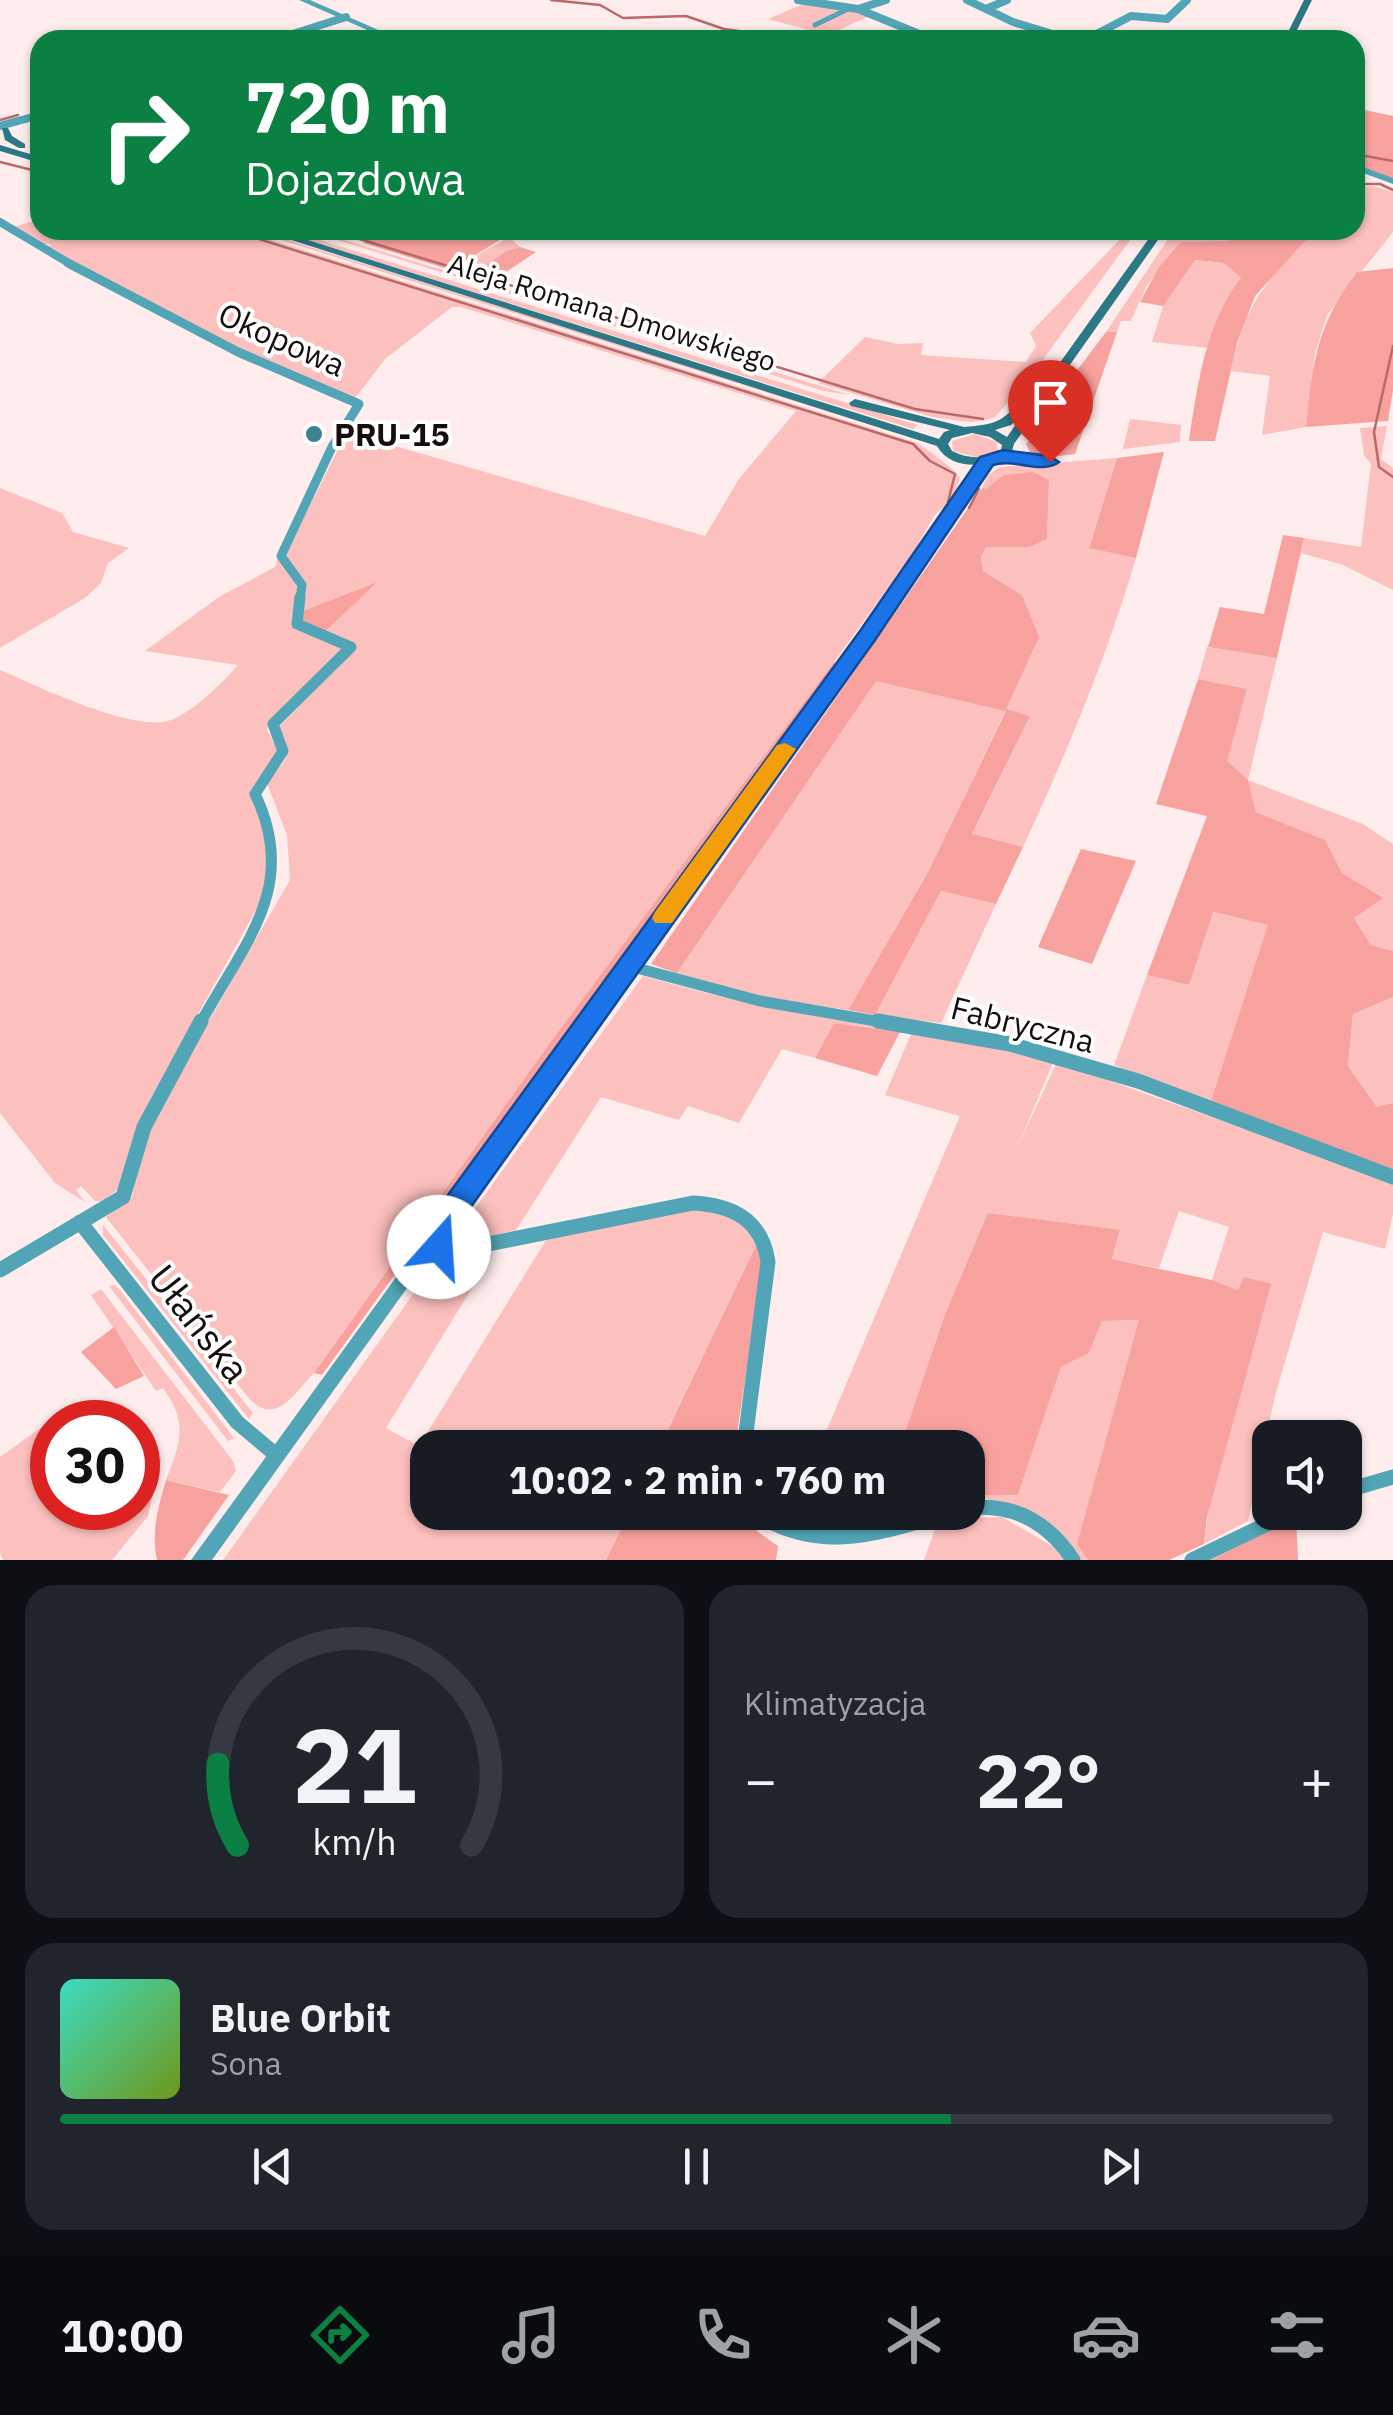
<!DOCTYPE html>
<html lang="pl">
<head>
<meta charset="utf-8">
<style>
  :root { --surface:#171b24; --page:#20242c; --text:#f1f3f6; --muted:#9ea1a6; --line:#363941; --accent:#0b8043 }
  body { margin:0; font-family:"IBM Plex Sans",sans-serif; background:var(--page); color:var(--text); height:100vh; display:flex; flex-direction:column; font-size:38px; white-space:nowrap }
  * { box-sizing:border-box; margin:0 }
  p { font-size:32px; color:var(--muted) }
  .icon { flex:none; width:55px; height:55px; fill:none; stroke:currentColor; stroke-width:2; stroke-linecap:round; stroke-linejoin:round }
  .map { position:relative; height:1560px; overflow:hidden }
  .drawer { display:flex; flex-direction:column; gap:25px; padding:25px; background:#0d0f14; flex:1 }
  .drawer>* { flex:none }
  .guide { position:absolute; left:30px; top:30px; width:1335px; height:210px; border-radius:30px; box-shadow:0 2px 8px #0004; background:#0b8043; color:#fff; overflow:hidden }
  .controls { position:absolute; left:1252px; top:1420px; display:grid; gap:20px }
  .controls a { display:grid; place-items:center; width:110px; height:110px; border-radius:20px; background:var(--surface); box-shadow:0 2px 8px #0004; font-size:50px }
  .speed { position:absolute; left:30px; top:1400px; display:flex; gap:20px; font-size:50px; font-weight:700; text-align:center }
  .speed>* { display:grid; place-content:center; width:130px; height:130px; border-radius:50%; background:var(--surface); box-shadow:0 2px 8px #0004; line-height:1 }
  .speed .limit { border:15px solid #d22; background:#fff; color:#111 }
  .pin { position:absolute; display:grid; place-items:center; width:85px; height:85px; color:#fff; margin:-102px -42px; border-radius:50% 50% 50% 0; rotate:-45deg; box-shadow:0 0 10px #0007 }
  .pin .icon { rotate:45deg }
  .me { position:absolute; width:110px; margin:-55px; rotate:19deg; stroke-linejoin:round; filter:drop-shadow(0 0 8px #0008) }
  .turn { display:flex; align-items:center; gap:35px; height:210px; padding:0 50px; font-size:45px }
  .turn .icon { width:130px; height:130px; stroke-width:2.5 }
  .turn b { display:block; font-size:70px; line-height:85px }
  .big { font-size:75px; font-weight:700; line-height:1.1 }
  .drawer .widget { flex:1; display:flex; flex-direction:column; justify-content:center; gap:15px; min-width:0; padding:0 35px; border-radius:30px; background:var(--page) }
  .drawer .dial { align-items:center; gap:0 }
  .dial svg { height:260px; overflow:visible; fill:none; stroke:var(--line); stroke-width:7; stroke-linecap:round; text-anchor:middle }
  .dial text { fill:var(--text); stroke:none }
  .song { display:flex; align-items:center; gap:30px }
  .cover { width:120px; height:120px; border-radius:15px; background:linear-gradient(135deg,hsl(170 70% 55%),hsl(80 70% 35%)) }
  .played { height:10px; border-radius:5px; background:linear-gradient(90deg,var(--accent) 70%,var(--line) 70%) }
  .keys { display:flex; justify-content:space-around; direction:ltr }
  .heat { display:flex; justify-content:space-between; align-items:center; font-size:55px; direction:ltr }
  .drawer .tiles { flex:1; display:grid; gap:25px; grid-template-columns:1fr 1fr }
  .widget:last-child { grid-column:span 2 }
  .trip { position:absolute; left:410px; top:1430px; width:575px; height:100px; border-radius:30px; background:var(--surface); box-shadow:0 2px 8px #0004; font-weight:700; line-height:100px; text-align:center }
  .tabs { display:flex; height:160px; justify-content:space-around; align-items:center; background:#090b0e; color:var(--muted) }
  .tabs .icon { width:70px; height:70px }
  .tabs .current { color:var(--accent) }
  .tabs b { font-size:45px; color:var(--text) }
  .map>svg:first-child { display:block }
  .green { fill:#fcc0be }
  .forest { fill:#f8a29f }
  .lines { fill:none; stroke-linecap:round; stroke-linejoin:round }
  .stream { stroke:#b76a69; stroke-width:2.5 }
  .pedestrian { stroke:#51a5b6; stroke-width:5 }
  .minor-far3 { stroke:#51a5b6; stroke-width:8 }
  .minor-far2 { stroke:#51a5b6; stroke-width:9 }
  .minor-far1 { stroke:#51a5b6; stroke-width:11 }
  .minor { stroke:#51a5b6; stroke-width:15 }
  .tertiary { fill:#51a5b6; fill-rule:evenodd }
  .secondary { fill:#2b7887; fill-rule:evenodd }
  .route { fill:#1a73e8; stroke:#114b97; stroke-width:2.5 }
  .slow { fill:#f59e0b }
  .poi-dot { fill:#3d828f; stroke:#fff; stroke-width:4 }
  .labels { text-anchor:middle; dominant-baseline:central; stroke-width:8; stroke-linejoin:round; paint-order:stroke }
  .far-street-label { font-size:28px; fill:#160d0d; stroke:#fff }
  .street-label { font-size:32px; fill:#160d0d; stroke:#fff }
  .poi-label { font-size:32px; font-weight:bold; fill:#160d0d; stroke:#fff; text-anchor:start }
  .near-street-label { font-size:38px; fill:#160d0d; stroke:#fff }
</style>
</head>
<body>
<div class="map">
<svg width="1393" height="1560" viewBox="0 0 1393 1560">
  <rect width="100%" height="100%" fill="#feedec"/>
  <path class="green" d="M806,3L872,15L827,35L768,19Z
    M1373,186L1393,192V232L1327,315L1315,353L1306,427L1262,435L1270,376L1231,371C1245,302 1268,279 1315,230H1355V188Z
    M40,219V230H240L917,443C927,449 956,470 960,478L953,498L934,516L913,553L759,766L544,1051L314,1373C293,1394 275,1429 247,1396L106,1217L132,1197L139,1160L158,1109L290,880L287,835L267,783C286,758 295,757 279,727L354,651L351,643L324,634L374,583L303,611L292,621L306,633L346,648L269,723L267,730L279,752L251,792L267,829L271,853L269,878L259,905L150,1100L122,1186L103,1201H95L81,1186L76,1190L85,1202L55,1183L0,1113V670C35,685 136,734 171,720C196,710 221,684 238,665L145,651L219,597L275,567L286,536L295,535L347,432L705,536L739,479L796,411L461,307H452L385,359L356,397H348L230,346L110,286L47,247L52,245L35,243L10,228Z
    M249,230H256L908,434L902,435Z
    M275,230H287L918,425L913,429Z
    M305,230H312L850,395L824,391Z
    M1174,230H1240L1230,241L1181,242L1147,285L1131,321H1121L1117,332H1106Z
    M1136,232L1028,380L994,418L971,422L932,417L818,383L865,337L898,344L923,343L921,355L1026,362L1036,346L1030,333L1124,235Z
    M509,237L520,247L506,251L471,276L451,270Z
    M1195,260L1224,263L1241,278L1221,311L1208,348L1152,342L1164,303Z
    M1130,419L1181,425L1180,442L1123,449Z
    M1387,426L1381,459L1393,468V590L1343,565L1301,553L1304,538L1361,547L1371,464L1364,455L1360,428Z
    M975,434L997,442L998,451L980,458L953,451L952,441Z
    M1117,458L1089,547L1136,558C1106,659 1067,752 1023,847L972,835L1030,716L1006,710L927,874L848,1010L755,995L677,973L876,680L1006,710L1022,595L983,571L981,557L985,547H1028L1047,539L1049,480C1024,468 1007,473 986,490L982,488L988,475L1000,467Z
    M0,488L62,513L73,532L129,548L108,563L101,583L85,598L0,648Z
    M1207,647L1277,658L1248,780L1363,824L1393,844V951L1371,945L1354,918L1382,898L1342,873L1324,840L1256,812L1248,780L1226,761L1247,689L1198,679Z
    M941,891L996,904L941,1023L875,1015Z
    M1212,912L1269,925L1210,1104L1114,1065L1147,975L1189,985Z
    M643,976L706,993L900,1032L834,1023L815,1058L782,1049L739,1123L688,1106L679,1120L601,1097L516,1230L469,1242L453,1239Z
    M1393,997V1103L1378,1108L1348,1066L1353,1014Z
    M912,1032L1054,1060L1017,1148L1057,1062L1393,1182V1214L1385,1249L1323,1232L1275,1396L1248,1521L1204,1544L1238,1290L1212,1280L1229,1227L1179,1211L1159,1268L1112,1259L1120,1231L989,1213L944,1317L900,1447L819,1448L960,1116L885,1095Z
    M701,1206L732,1214L759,1239L659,1447L428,1448V1512L629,1513L606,1560H223L436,1262L493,1254L386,1428L419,1446L548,1237Z
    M103,1225L253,1413L249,1419L103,1235Z
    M115,1285L119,1289L234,1438L228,1441L109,1286Z
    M101,1289L233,1461L236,1471L220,1492L166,1480C181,1442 188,1422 163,1388L156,1391L91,1295Z
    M1140,1320L1077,1544L1088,1560H1079L1032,1513L973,1494L1018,1495L1061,1367L1089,1353L1102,1321Z
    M53,1419L57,1422H52V1508H138V1469L152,1455L161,1459L148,1516L112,1560H3L0,1552V1457Z
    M793,1513H881L879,1523C846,1534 821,1534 788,1525Z
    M1002,1517L1052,1546L1064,1560H924L936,1526L957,1518Z"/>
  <path class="forest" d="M1355,108L1393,116V179L1355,164Z
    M371,230H500L503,238L451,270L363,243L380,233Z
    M1240,230H1315L1255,296L1237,343L1215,441H1189C1197,386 1206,322 1241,278L1224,263L1195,260L1163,306L1140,302L1159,267L1181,242L1230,241Z
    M520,247L536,252L491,282L471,276L506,251Z
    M1393,268V390L1388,421L1306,427C1313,362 1316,326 1357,272Z
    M1106,332H1117L1075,454L1033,459L1026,444L1071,388L1075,373Z
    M1164,452L1136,558L1089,548L1117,458Z
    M1033,472L1049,480L1047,539L1029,547H986L981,557L983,571L1022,595L1039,637L1006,709L1030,716L972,834L1023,847L996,904L941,891L875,1015L848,1010L927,874L1006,711L876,681L677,973L651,964L982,488L986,489L1004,475Z
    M1283,535L1304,538L1277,658L1208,647L1220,607L1264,614Z
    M377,582L320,637L306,633L291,621L303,611Z
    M834,662L837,665L322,1375L314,1373L544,1051Z
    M1198,679L1247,689L1227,761L1248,780L1256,812L1325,840L1342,873L1383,898L1354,918L1371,945L1393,951V997L1353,1014L1348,1066L1377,1107L1393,1103V1169L1210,1104L1268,925L1213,912L1189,985L1147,975L1207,816L1156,804Z
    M1081,849L1136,861L1092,964L1038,947Z
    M834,1023L900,1032L877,1076L815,1058Z
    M988,1213L1120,1230L1112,1259L1212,1280L1238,1290L1244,1277L1271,1284L1207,1517L1204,1544L1169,1560H1088L1077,1544L1139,1320L1102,1321L1089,1353L1061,1367L1018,1495H968V1448L900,1447L944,1317Z
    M759,1239L764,1255L735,1447L659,1448Z
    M114,1327L144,1376L116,1389L81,1352Z
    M166,1480L229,1495L183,1560H157C151,1532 158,1507 166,1480Z
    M629,1513H744L758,1532L778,1546L776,1560H606Z
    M1296,1517L1298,1560H1210Z"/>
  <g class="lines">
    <path class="stream" d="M551,0L600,5L623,18L686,16L724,29L803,40
      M0,120L18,115
      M31,133L40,136
      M1355,154L1393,161
      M0,162L40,172
      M1355,184H1380L1393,190
      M230,230L913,444L930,461L955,474L948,502
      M330,230L915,409L983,419
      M1393,346L1374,432L1379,467L1393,477
      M969,508L979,489"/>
    <path class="pedestrian" d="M815,25L848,9"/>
    <path class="minor-far3" d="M798,0L858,9
      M886,0L858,9L934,40
      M967,0L1013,22L1072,40
      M986,9L1007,0
      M274,40L346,17
      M1085,40L1131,16L1167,19L1187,0
      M0,126L40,115
      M0,222L72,265"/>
    <path class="minor-far2" d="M68,263L238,352L359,404L332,447L281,556L302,585L300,600
      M1003,456L1050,462"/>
    <path class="minor-far1" d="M629,966L760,1001L893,1024
      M200,1024C244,943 300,887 255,794L283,751L273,724L351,647L297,624L300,597"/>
    <path class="minor" d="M878,1021L1010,1044L1138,1081L1393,1177
      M80,1222L237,1422L276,1455
      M429,1244L463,1249L693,1203C733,1205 762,1220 768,1262L744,1448
      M0,1270L123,1197L144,1127L201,1021
      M1345,1491L1393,1477
      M968,1508C1014,1503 1048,1522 1073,1560
      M753,1512C820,1556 880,1533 951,1512
      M1192,1560L1292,1512"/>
    <path class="tertiary" d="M299,0H310L401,40H390Z
      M1355,164L1393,178V184L1355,170Z
      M986,458L992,461L853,666L212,1560H191L843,661L982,459Z"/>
    <path class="secondary" d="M1304,0H1312L1292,40H1284Z
      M2,128H8L12,136L25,144V148H19L5,140Z
      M0,145L40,157V163L0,151Z
      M260,230H276L939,439L944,432L950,430L851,406L849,403L855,399L964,427C1002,424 1001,421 1027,395L1036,396L1155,230H1165L1014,444L1011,455C989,467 952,472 937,446ZM1029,406L1007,437L995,430L1011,425ZM972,433L990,437L1002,445L1001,450C984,460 969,459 952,451L948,444L952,438Z"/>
  </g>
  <path class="route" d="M1003,450L1050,456L1059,462C1042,475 1014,458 993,465L875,640L448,1239L453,1247L449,1255L439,1258L418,1252L414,1244L418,1236L860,631L980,457Z"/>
  <path class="slow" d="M785,743L796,749L672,923H655L652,918L655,912L777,745Z"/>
  <circle class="poi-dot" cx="314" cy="434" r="10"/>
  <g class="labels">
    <g class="far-street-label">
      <text transform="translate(612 312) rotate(17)">Aleja Romana Dmowskiego</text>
    </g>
    <g class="street-label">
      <text transform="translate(282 339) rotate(24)">Okopowa</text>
      <text transform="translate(1023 1024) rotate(14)">Fabryczna</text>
    </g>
    <g class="poi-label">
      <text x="334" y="434">PRU-15</text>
    </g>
    <g class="near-street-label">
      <text transform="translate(200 1323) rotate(52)">Ułańska</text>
    </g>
  </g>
</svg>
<div class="controls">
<a><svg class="icon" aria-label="sound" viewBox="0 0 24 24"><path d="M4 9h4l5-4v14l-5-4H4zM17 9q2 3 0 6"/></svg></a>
</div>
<div class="speed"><div class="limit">30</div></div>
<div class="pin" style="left:1050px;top:462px;background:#d93025"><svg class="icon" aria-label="arrive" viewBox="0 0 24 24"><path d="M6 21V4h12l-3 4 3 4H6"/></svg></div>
<svg class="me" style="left:439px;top:1247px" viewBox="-20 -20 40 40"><circle r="19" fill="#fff"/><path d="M0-13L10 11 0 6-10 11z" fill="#1a73e8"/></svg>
<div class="trip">10:02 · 2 min · 760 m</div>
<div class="guide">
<div class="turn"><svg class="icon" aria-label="right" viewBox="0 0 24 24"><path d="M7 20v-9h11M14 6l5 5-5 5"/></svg><div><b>720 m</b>Dojazdowa</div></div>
</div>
</div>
<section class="drawer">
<div class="tiles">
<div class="widget dial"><svg viewBox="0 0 100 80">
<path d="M14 69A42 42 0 1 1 86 69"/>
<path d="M14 69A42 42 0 0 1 8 44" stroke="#0b8043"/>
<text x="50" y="56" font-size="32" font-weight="700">21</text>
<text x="50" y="72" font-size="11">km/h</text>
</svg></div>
<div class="widget"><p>Klimatyzacja</p>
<div class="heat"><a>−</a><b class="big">22°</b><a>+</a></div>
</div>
<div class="widget">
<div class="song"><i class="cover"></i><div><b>Blue Orbit</b><p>Sona</p></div></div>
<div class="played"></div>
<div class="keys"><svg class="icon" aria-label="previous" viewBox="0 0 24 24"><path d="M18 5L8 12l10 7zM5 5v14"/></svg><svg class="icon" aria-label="pause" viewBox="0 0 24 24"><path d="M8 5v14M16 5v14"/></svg><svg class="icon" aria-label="next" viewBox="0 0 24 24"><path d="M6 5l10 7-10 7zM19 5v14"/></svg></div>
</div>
</div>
</section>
<nav class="tabs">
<b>10:00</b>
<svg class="icon current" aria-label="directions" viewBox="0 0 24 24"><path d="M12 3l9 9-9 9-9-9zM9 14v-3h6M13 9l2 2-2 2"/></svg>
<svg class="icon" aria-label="music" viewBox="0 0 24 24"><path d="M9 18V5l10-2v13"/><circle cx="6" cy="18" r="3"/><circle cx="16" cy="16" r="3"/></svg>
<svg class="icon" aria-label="phone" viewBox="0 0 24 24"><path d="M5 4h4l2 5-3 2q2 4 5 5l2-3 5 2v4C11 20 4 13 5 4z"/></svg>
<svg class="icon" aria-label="climate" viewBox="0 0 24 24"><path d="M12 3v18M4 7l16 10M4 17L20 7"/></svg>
<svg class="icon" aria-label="car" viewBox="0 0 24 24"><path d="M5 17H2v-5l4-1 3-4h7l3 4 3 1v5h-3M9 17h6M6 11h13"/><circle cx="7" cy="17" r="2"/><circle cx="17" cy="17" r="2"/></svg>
<svg class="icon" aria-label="filters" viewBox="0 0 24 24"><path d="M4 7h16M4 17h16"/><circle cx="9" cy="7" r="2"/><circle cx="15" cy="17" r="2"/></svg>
</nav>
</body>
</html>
